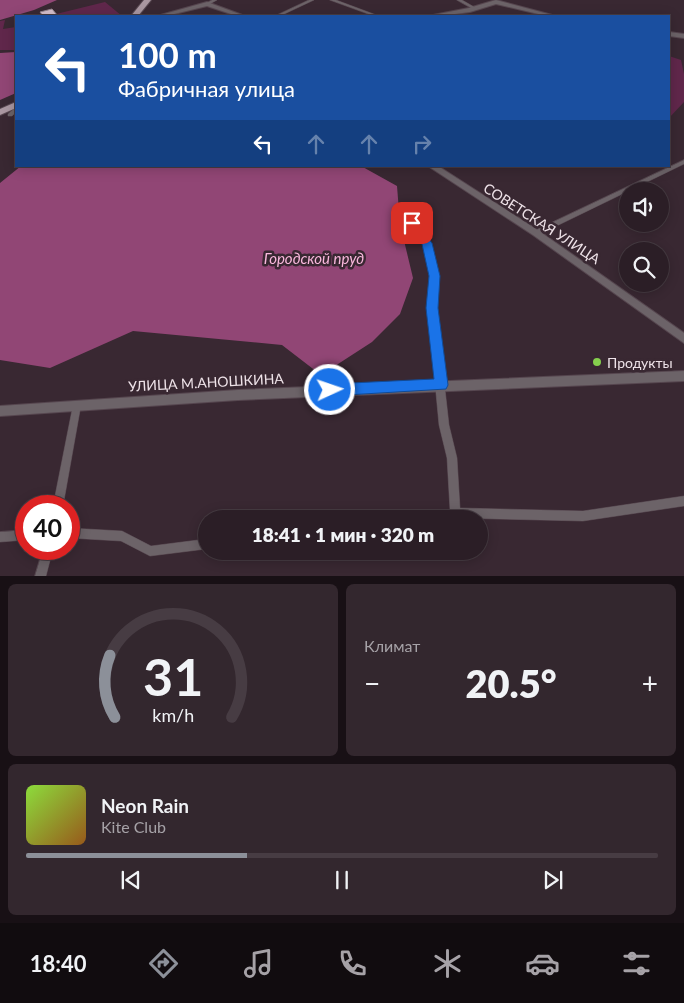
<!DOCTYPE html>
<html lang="ru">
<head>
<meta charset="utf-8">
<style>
  :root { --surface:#2b1e26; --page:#33272e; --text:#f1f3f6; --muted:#a6a2a7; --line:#473c43; --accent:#8c9099 }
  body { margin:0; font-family:Lato,sans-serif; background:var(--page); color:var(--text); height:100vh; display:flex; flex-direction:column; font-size:19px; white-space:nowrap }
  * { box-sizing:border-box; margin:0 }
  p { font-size:16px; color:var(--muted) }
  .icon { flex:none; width:28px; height:28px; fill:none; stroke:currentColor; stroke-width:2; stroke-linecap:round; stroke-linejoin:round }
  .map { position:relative; height:576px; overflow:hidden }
  .side { display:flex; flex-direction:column; gap:8px; padding:8px; background:#181015; flex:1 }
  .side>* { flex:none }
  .guide { position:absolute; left:15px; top:15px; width:655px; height:152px; border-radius:0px; box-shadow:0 2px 12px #0003,0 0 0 1px var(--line); background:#1a4fa0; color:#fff; overflow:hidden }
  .controls { position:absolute; left:619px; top:182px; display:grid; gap:10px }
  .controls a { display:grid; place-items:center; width:50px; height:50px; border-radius:50%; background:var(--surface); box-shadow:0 2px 12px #0003,0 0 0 1px var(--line); font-size:25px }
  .speed { position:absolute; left:15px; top:495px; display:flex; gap:10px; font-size:25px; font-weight:700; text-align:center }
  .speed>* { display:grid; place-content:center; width:65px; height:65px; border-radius:50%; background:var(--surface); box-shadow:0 2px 12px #0003,0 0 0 1px var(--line); line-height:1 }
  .speed .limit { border:8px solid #d22; background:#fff; color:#111 }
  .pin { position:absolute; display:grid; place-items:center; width:42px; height:42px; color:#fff; margin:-21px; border-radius:10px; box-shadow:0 2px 8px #0006 }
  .me { position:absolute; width:55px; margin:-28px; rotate:87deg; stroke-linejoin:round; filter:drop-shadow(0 0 4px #0008) }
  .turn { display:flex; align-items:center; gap:18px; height:105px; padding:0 20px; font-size:22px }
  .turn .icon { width:65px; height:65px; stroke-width:2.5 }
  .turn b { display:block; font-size:35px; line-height:42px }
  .lanes { display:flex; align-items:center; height:48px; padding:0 20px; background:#0003; justify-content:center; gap:25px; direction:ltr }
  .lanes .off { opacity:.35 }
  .big { font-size:38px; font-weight:800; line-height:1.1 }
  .side .widget { flex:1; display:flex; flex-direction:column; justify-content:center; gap:8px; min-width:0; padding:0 18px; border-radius:8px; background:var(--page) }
  .side .dial { align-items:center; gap:0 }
  .dial svg { height:130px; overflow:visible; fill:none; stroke:var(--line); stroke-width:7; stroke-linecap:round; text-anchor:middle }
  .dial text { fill:var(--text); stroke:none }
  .song { display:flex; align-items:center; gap:15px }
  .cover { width:60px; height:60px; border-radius:8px; background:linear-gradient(135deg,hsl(90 70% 55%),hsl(30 70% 35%)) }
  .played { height:5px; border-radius:2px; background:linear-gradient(90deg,var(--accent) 35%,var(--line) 35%) }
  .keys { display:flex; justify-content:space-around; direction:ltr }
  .heat { display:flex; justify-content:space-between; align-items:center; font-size:28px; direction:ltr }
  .side .tiles { flex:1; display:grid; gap:8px; grid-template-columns:1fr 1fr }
  .widget:last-child { grid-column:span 2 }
  .trip { position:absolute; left:198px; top:510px; width:290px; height:50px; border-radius:25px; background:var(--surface); box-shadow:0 2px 12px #0003,0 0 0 1px var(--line); font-weight:800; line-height:50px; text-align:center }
  .menu { display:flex; height:80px; justify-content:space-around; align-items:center; background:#110c0f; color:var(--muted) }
  .menu .icon { width:35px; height:35px }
  .menu .selected { color:var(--accent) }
  .menu b { font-size:22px; color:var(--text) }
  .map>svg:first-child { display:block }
  .green { fill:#60274b }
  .water { fill:#914675 }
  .building { fill:#d7c0cd; stroke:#968690 }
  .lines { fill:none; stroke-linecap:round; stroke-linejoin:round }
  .minor-casing { stroke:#56464f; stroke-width:1 }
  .tertiary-casing { stroke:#56464f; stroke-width:2 }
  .primary-casing { stroke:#56464f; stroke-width:2 }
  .minor { fill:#6c6368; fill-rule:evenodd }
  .tertiary { fill:#6c6368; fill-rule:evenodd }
  .primary { fill:#aa97a1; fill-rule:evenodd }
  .route { fill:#1a73e8; stroke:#114b97 }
  .poi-dot { fill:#85cf4d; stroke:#392832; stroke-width:2 }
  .labels { text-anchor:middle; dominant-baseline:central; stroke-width:5; stroke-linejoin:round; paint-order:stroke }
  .street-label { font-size:14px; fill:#eee2e8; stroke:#392832 }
  .poi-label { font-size:14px; fill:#eee2e8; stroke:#392832; text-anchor:start }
  .water-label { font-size:15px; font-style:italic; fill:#fab8dd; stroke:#392832 }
</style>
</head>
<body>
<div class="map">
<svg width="684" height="576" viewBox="0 0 684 576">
  <rect width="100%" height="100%" fill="#392832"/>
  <path class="green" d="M105,2L122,16H48Z
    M5,20L3,29L16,27V50H0V21Z
    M669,56L681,60L684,74V102L669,118Z"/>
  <path class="water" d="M0,0H57L34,10L0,20Z
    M16,52V93L0,100V53Z
    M21,166H361L397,186L400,224L413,278L400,314L372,342L321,375L282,345L133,331L50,368L0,360V183Z"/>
  <path class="building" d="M52,9L58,16H43L40,12Z"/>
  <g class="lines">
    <g class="minor-casing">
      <path id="minor" d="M212,0H217L208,5L205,4Z
        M309,0H314L280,16H275Z
        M330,0H336L379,16H374Z
        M457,0H462L476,8L473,9Z
        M16,107V112L12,116H8V114Z
        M684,160V164L538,235H534L533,233L534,231Z
        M410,221H414L430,243L438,276L436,309L449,425L457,458L460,508L583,511L684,496V506L583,521L455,518L431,519L432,515L450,510L447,458L439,425L428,309L430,276L424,243L410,225L409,223Z
        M77,401L80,402L81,405L63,506H53L73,405L74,402Z
        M69,528L122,531L151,546L206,539V549L150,556L121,541L69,538Z
        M26,530V540L0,542V532Z
        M43,549H53L46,576H35Z"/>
    </g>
    <g class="tertiary-casing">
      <path id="tertiary" d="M496,0L556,16H547L496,4L470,12L440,16H428L469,8Z
        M207,2L245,16H237L207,6L166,16H157Z
        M669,32L684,34V38L669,36Z
        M428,166H438L539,231L684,333V343L533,235Z
        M684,371V381L238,400L0,416V406L238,390Z"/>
    </g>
    <g class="primary-casing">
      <path id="primary" d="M144,0H151L138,16H131Z
        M16,102V108L0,115V109Z"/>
    </g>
    <use href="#minor" class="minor"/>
    <use href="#tertiary" class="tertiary"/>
    <use href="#primary" class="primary"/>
  </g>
  <path class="route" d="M412,220L415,221L432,243L440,276L438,308L448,385L446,389L330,396L326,394L324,390L326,386L330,384L434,379L426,308L429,276L422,244L407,223Z"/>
  <circle class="poi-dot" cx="597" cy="362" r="5"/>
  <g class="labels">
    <g class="street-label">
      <text transform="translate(542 223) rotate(33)">СОВЕТСКАЯ УЛИЦА</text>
      <text transform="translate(206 382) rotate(-3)">УЛИЦА М.АНОШКИНА</text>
    </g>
    <g class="poi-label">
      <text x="607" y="362">Продукты</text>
    </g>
    <g class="water-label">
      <text x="314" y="258">Городской пруд</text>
    </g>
  </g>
</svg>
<div class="controls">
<a><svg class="icon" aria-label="sound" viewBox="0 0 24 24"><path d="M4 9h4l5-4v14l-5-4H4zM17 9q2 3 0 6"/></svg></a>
<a><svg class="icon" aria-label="search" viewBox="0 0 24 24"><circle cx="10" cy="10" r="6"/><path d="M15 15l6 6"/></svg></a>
</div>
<div class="speed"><div class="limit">40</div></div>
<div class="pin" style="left:412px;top:223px;background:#d93025"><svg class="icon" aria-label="arrive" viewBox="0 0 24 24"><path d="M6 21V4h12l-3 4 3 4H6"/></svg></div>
<svg class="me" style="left:330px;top:390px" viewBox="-20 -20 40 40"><circle r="17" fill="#1a73e8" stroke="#fff" stroke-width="3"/><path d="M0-11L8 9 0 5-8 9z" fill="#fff"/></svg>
<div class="trip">18:41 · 1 мин · 320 m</div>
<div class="guide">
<div class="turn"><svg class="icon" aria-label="left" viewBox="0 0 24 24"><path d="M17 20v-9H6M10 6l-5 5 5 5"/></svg><div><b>100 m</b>Фабричная улица</div></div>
<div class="lanes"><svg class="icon" aria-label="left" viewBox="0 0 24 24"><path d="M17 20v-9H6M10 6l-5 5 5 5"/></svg><svg class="icon off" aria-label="ahead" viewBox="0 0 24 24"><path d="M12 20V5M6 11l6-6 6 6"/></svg><svg class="icon off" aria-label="ahead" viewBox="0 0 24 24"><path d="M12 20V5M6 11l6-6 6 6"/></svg><svg class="icon off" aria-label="right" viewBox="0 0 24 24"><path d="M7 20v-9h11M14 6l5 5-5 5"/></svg></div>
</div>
</div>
<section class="side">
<div class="tiles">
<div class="widget dial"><svg viewBox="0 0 100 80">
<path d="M14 69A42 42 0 1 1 86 69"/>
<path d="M14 69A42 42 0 0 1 11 31" stroke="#8c9099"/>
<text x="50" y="56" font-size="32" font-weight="700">31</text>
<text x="50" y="72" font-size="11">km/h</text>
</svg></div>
<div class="widget"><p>Климат</p>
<div class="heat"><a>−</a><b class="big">20.5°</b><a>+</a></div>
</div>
<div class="widget">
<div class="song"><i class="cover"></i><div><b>Neon Rain</b><p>Kite Club</p></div></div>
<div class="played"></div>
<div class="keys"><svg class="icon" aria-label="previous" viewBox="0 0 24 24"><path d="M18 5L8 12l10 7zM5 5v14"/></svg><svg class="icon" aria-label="pause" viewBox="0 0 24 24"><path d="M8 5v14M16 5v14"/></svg><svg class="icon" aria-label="next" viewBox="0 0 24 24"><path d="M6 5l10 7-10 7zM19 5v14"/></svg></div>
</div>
</div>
</section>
<nav class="menu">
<b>18:40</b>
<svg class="icon selected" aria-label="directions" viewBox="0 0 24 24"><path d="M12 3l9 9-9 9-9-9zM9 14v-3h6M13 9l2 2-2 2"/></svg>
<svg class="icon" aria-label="music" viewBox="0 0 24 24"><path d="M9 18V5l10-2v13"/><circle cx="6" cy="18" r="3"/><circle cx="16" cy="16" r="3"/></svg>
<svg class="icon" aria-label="phone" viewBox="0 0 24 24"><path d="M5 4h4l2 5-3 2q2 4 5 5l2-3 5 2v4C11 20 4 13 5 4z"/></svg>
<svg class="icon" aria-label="climate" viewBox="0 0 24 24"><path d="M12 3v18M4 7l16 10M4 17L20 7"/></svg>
<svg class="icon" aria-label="car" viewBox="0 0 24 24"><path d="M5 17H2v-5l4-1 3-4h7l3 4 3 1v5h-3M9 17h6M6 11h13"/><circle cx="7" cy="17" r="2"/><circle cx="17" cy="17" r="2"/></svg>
<svg class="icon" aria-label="filters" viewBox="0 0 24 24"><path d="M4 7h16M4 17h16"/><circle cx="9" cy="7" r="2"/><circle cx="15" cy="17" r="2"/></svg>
</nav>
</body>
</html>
